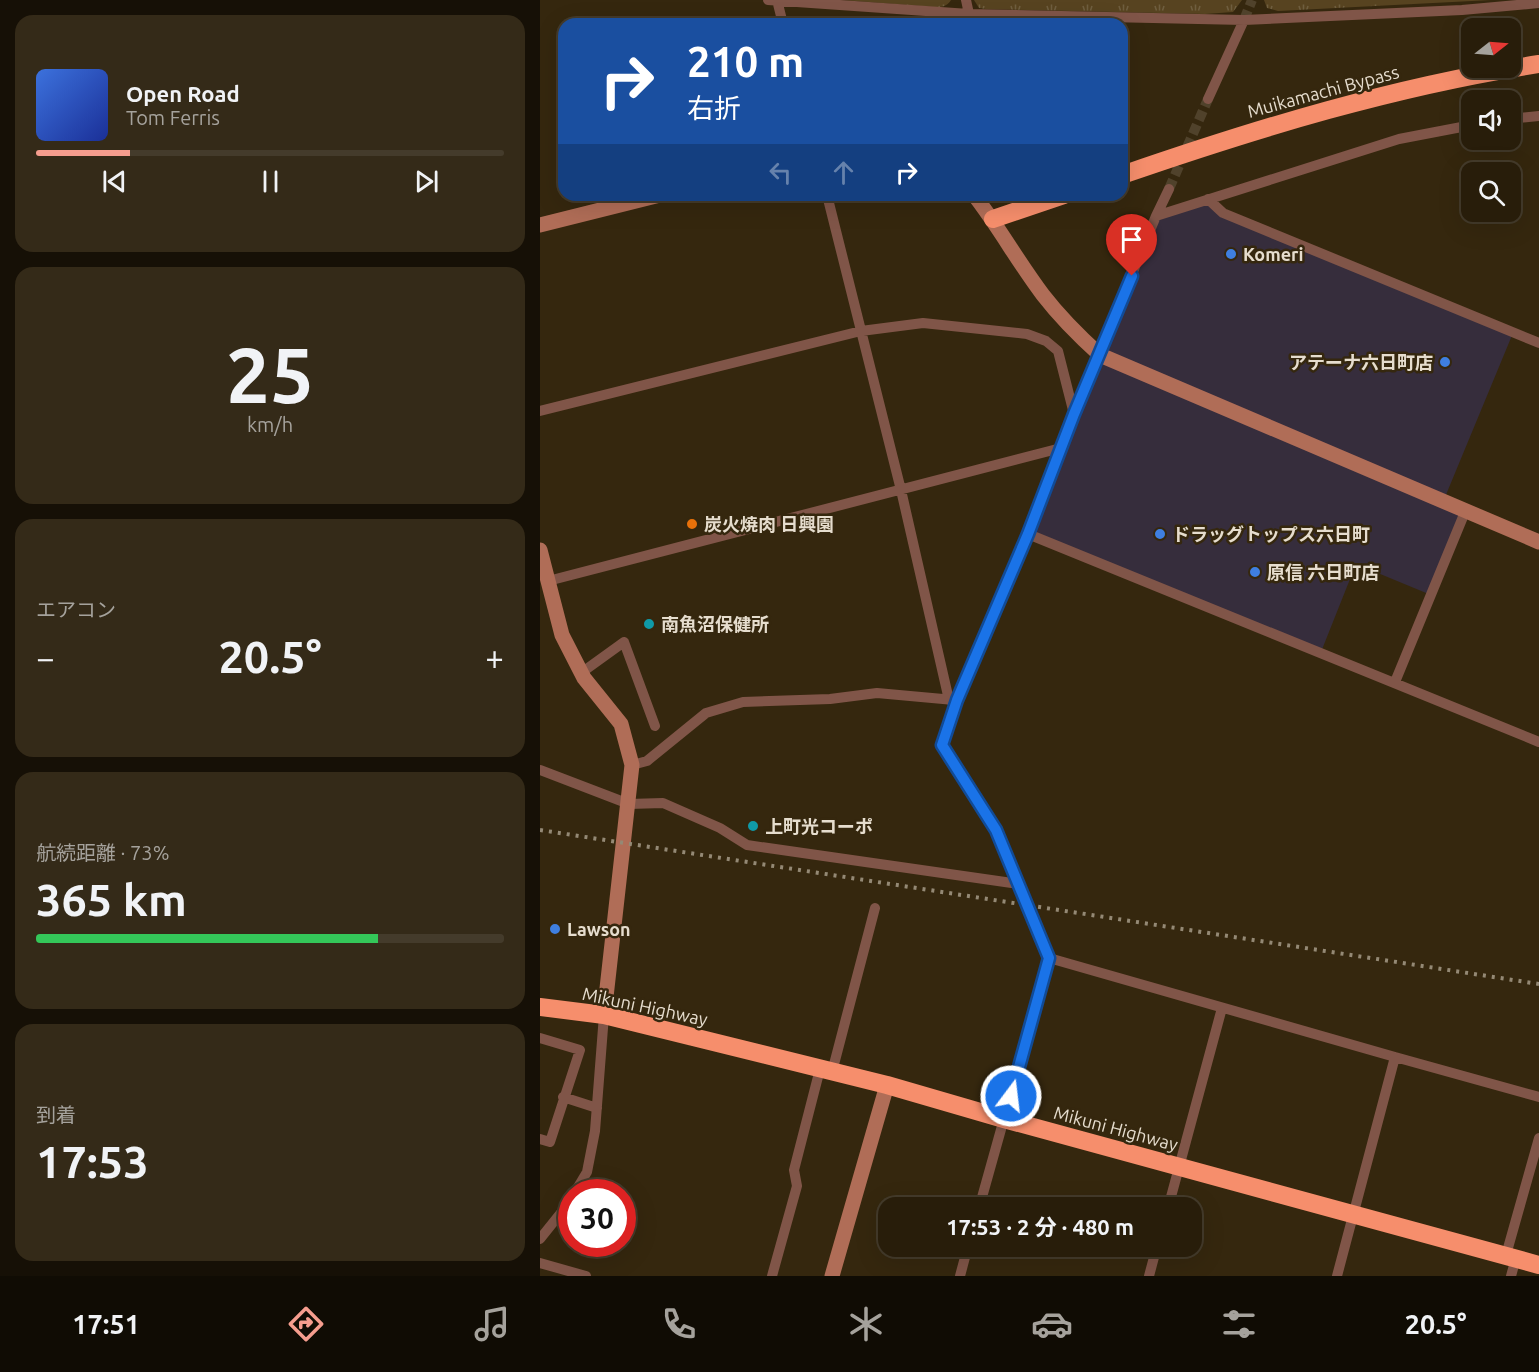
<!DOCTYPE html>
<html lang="ja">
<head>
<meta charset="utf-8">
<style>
  :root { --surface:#281d0a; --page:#342a18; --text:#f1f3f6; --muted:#a5a29c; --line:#443b2b; --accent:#f59d8e }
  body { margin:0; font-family:Ubuntu,"Noto Sans JP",sans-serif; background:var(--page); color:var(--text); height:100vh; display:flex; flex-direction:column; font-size:22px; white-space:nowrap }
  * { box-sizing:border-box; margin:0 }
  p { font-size:20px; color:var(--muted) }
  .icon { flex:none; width:33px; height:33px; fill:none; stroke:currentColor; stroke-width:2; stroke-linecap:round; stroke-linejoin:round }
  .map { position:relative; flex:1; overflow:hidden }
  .side { display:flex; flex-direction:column; gap:15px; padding:15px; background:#161006; width:540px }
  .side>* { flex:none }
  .guide { position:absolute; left:18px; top:18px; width:570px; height:183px; border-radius:18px; box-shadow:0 6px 24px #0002,0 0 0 2px var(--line); background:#1a4fa0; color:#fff; overflow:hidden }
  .needle { width:39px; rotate:73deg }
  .buttons { position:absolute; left:921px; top:18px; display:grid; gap:12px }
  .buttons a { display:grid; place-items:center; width:60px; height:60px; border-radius:12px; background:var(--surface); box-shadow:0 6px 24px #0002,0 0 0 2px var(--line); font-size:30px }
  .speed { position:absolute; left:18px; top:1179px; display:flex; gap:12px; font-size:30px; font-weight:700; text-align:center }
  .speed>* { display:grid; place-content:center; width:78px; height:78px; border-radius:50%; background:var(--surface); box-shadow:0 6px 24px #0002,0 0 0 2px var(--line); line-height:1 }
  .speed .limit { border:9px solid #d22; background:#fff; color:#111 }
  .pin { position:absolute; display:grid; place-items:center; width:51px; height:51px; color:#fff; margin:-62px -26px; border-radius:50% 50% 50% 0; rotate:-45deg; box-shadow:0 0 6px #0007 }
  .pin .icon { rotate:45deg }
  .me { position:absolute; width:66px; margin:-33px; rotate:15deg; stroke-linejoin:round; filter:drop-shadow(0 0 4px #0008) }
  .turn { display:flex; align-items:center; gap:21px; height:126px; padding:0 30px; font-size:27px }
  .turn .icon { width:78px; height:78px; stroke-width:2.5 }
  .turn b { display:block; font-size:42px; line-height:51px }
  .lanes { display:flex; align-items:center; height:57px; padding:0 30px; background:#0003; justify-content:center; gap:30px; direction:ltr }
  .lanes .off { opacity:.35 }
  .big { font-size:45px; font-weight:700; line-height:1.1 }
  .side .widget { flex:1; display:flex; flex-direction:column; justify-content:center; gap:9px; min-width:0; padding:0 21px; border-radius:18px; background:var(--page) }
  .side .dial { align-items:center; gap:0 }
  .dial b { font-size:78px; line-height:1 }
  .song { display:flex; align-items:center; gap:18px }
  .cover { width:72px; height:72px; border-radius:9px; background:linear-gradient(135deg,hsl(220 70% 55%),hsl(230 70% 35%)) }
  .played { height:6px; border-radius:3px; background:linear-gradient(90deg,var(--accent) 20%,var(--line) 20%) }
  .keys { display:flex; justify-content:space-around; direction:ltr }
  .heat { display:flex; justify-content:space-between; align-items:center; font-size:33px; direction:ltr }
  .charge { height:9px; border-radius:4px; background:linear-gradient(90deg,#34c759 73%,var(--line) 0) }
  .trip { position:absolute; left:338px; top:1197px; width:324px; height:60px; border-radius:18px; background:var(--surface); box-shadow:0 6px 24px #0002,0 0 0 2px var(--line); font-weight:700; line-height:60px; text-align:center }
  .tabs { display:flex; height:96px; justify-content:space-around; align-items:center; background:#100c04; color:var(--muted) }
  .tabs .icon { width:42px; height:42px }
  .tabs .selected { color:var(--accent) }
  .tabs b { font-size:27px; color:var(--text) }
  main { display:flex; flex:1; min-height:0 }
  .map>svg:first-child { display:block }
  .commercial { fill:#362d3c }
  .grass { fill:url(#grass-tufts) }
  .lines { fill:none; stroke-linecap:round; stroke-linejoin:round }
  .street-tunnel { stroke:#50422b; stroke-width:10; stroke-dasharray:10 5; stroke-linecap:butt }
  .street { stroke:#805548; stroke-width:10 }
  .secondary { stroke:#b06d57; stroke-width:15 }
  .highway { stroke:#f68e6c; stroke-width:18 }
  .rail { stroke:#948975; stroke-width:4; stroke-dasharray:3 6; stroke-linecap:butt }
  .route-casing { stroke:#114b97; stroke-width:15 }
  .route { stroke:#1a73e8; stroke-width:10 }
  .shop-dot { fill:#3f7fe0; stroke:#35270e; stroke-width:2 }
  .food-dot { fill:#e8710a; stroke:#35270e; stroke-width:2 }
  .culture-dot { fill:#0f9aa8; stroke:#35270e; stroke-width:2 }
  .labels { text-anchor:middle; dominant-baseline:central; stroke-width:5; stroke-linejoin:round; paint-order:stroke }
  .street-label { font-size:18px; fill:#e6ddce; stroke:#35270e }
  .poi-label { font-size:18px; font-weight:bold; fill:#e6ddce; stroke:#35270e; text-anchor:start }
</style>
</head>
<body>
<main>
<section class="side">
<div class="widget">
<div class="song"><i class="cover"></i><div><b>Open Road</b><p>Tom Ferris</p></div></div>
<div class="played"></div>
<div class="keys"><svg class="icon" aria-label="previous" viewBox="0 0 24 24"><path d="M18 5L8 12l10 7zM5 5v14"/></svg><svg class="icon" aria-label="pause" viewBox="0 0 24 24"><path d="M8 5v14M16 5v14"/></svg><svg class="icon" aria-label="next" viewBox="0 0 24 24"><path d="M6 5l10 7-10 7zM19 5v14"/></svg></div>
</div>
<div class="widget dial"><b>25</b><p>km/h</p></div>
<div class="widget"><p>エアコン</p>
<div class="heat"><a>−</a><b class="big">20.5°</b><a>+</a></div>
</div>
<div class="widget"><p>航続距離 · 73%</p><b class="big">365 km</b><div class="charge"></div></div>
<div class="widget"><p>到着</p><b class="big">17:53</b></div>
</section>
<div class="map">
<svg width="999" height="1276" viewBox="0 0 999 1276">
  <defs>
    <pattern id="grass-tufts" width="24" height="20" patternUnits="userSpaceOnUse" patternTransform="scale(1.5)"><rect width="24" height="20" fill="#574320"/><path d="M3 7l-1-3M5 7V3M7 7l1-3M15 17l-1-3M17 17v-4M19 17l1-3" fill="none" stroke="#6f5e3f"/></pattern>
  </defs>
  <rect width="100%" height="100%" fill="#35270e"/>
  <path class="commercial" d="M668,199L684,213L973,333L903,502L925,512L891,595L816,564L781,652L488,534L616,216Z"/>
  <path class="grass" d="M303,0H411C407,7 401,7 394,7Z
    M434,0H702L693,12L665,14L446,9L439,8Z
    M724,0H951L738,11L727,8Z"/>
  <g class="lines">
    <path class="street-tunnel" d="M704,20L712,0
      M629,189L668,99"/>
    <path class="street" d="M228,0L429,14L704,20L922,10L999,3
      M237,0L243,24
      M426,0L429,14
      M668,99L704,20
      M970,119L999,116
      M287,195L361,490L409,700
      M668,199L683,213L999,343
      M616,216L859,139L932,125
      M0,411L321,331L383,323L487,334L506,341L518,351L534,414
      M488,534L999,742
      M8,581L521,448
      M41,673L84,642L115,726
      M855,682L925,512
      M92,765L107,761L166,713L203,702L290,699L337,693L414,700
      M0,770L89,804L123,803L180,828L207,845L479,884
      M509,958L855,1057
      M0,1038L40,1050L10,1142L0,1139
      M292,1072L335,908
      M23,1097L57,1108
      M35,1192L47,1172L55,1131L64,1015
      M439,1208L509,958L456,830L402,745L417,701L488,534L534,414L616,216L629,189
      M628,1208L682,1008
      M0,1239L32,1199
      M966,1255L999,1138
      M0,1263L46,1276
      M232,1276L257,1186L254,1170L280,1069
      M420,1276L428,1246
      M609,1276L617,1246
      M797,1276L855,1057L999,1097
      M971,1276L976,1258"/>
    <path class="secondary" d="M434,195C459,227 478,262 503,295C520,317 539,336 560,355L999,542
      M0,225L120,195
      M0,550L22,635L44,678L81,724L92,765L64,1015
      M292,1276L347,1085"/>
    <path class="highway" d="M582,175C718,128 856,86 999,64
      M453,219L524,195
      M0,1007L64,1015L347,1085L464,1119L999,1265"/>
    <path class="rail" d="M0,830L999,984"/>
  </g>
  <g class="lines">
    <g class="route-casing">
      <path id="route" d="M471,1096L509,958L456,830L402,745L417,700L488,534L534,414L592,276"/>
    </g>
    <use href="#route" class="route"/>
  </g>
  <g class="shop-dot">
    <circle cx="691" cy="254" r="6"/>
    <circle cx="905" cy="362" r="6"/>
    <circle cx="620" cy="534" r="6"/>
    <circle cx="715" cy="572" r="6"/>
    <circle cx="15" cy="929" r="6"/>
  </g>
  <circle class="food-dot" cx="152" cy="524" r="6"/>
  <g class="culture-dot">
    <circle cx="109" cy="624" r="6"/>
    <circle cx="213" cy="826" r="6"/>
  </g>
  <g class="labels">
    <g class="street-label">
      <text transform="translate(783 91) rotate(-15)">Muikamachi Bypass</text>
      <text transform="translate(105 1006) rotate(12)">Mikuni Highway</text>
      <text transform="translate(576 1128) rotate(15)">Mikuni Highway</text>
    </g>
    <g class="poi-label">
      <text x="703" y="254">Komeri</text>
      <text x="893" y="362" text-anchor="end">アテーナ六日町店</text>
      <text x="164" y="524">炭火焼肉 日興園</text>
      <text x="632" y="534">ドラッグトップス六日町</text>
      <text x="727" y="572">原信 六日町店</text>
      <text x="121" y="624">南魚沼保健所</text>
      <text x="225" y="826">上町光コーポ</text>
      <text x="27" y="929">Lawson</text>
    </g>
  </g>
</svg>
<div class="buttons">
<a><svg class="needle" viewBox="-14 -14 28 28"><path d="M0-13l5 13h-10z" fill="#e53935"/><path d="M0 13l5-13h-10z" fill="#a5a29c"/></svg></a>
<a><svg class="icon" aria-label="sound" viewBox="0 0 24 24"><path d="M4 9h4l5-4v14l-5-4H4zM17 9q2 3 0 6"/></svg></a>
<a><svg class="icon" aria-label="search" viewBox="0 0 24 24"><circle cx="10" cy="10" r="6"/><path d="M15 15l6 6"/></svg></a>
</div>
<div class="speed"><div class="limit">30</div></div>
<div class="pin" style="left:592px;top:276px;background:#d93025"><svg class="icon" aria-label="arrive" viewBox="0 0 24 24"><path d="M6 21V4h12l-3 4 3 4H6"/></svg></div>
<svg class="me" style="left:471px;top:1096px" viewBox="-20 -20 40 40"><circle r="17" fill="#1a73e8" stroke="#fff" stroke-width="3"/><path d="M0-11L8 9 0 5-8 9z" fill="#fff"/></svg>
<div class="trip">17:53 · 2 分 · 480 m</div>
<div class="guide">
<div class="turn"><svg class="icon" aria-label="right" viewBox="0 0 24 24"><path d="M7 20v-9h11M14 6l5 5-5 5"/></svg><div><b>210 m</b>右折</div></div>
<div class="lanes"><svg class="icon off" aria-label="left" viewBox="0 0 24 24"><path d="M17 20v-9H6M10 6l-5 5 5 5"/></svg><svg class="icon off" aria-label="ahead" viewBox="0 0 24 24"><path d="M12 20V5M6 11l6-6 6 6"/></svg><svg class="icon" aria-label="right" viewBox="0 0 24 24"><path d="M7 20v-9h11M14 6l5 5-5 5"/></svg></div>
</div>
</div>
</main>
<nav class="tabs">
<b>17:51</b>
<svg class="icon selected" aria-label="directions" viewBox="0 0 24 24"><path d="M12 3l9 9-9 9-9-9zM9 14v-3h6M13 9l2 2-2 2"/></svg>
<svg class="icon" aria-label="music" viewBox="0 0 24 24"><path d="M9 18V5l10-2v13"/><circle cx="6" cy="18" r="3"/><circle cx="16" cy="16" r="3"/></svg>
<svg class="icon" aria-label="phone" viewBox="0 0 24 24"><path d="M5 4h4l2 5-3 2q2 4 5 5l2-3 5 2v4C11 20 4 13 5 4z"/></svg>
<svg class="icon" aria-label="climate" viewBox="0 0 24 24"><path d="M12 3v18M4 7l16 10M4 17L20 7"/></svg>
<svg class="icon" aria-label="car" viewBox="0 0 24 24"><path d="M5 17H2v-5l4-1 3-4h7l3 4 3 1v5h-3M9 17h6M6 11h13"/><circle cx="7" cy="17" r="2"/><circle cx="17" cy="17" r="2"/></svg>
<svg class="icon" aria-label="filters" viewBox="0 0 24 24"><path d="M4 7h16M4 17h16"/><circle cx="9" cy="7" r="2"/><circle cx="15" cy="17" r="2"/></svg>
<b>20.5°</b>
</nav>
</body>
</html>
